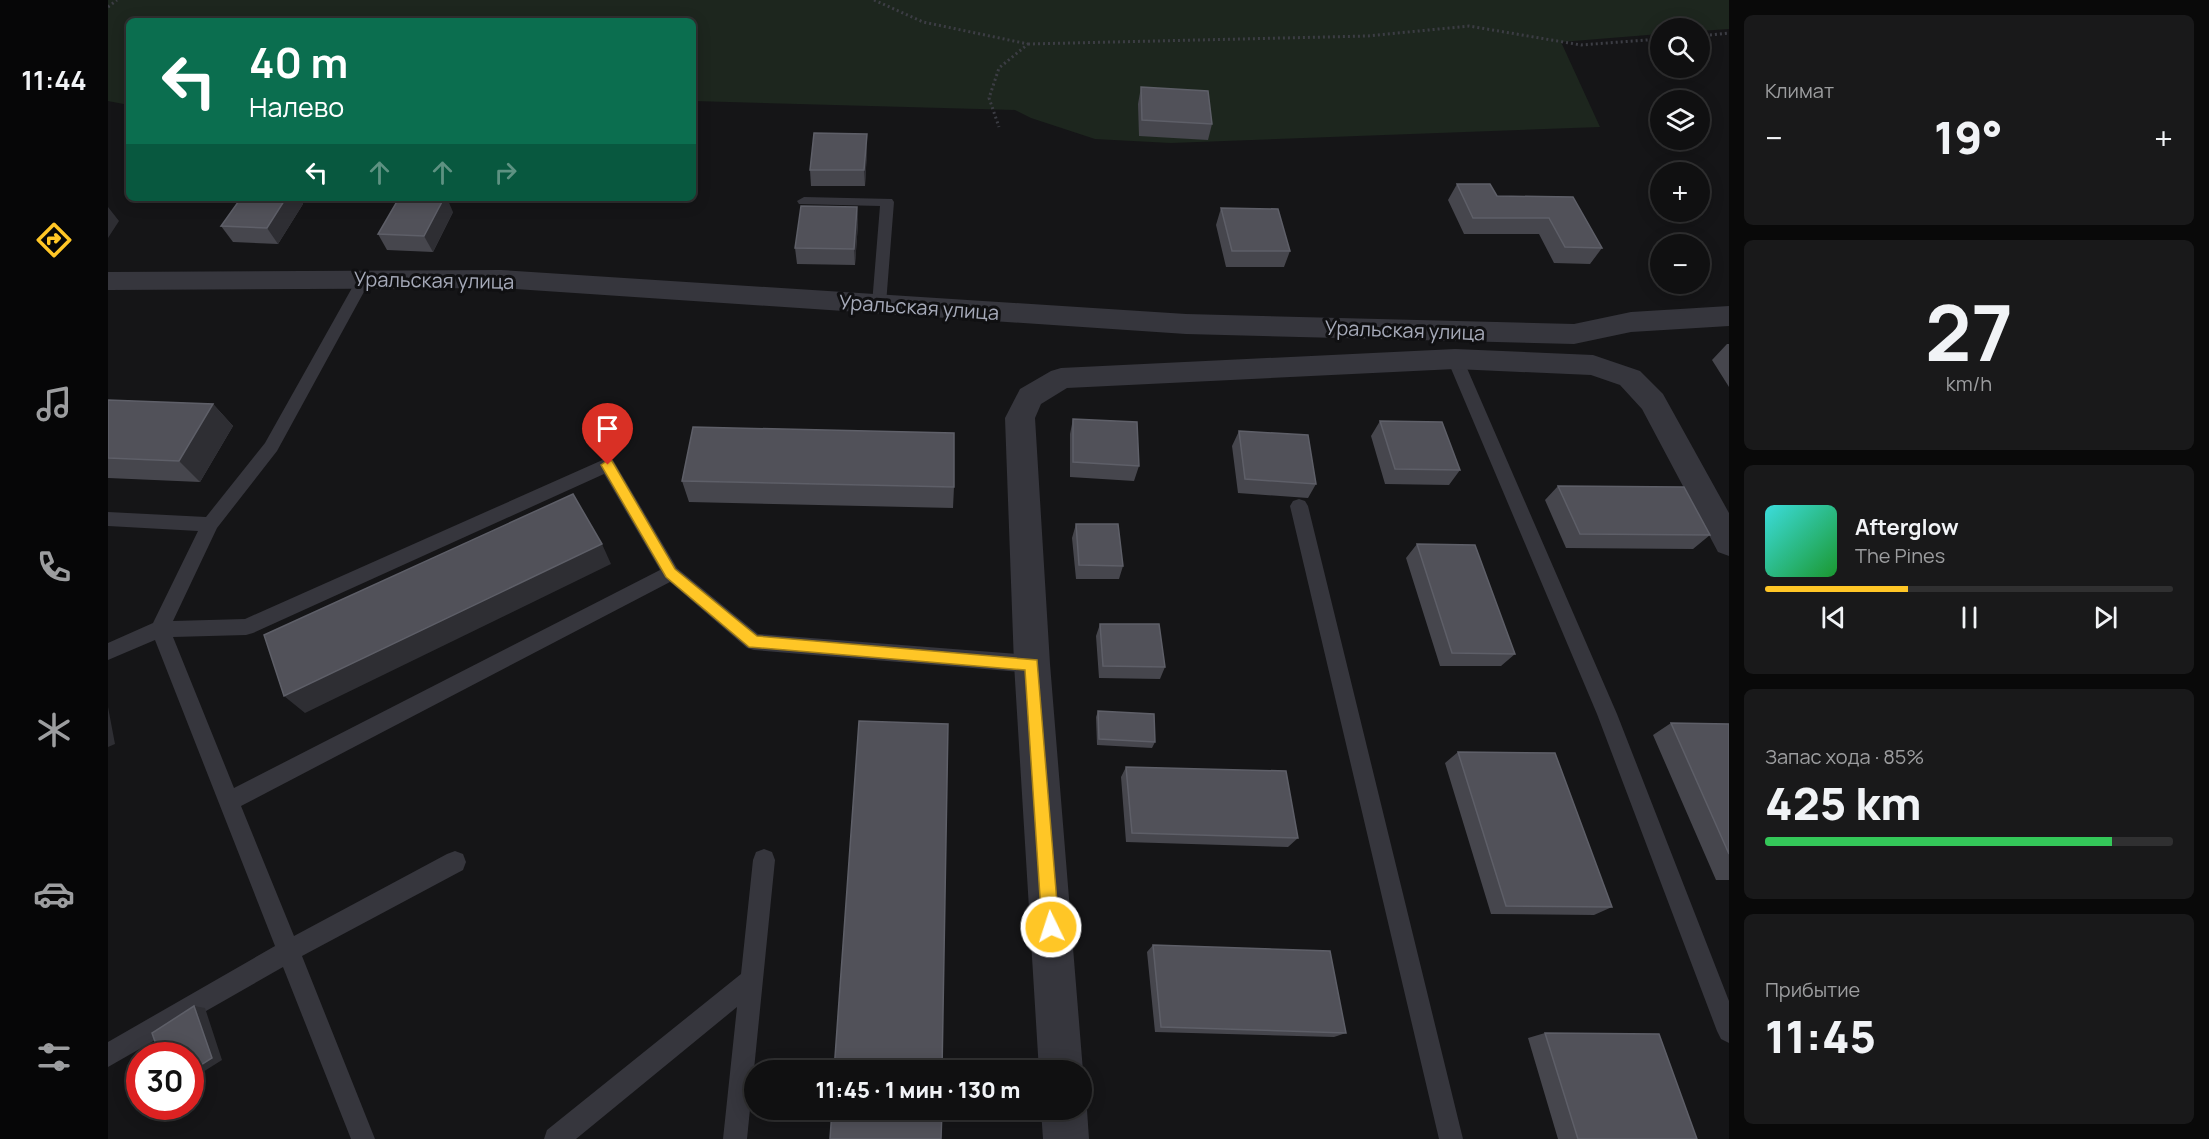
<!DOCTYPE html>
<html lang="ru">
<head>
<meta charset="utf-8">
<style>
  :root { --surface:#101011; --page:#19191a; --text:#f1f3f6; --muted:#9c9d9f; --line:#303031; --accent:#ffc626 }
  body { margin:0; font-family:Manrope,sans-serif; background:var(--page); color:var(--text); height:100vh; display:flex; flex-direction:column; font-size:22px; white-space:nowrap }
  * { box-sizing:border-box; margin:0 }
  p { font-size:20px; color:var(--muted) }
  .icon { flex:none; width:33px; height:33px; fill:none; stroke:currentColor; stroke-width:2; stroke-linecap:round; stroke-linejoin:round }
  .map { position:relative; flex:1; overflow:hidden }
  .panel { display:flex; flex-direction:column; gap:15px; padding:15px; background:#090909; width:480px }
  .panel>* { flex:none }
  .guide { position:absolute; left:18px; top:18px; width:570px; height:183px; border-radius:9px; box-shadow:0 3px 15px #0003,0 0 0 2px var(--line); background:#0b6e4f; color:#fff; overflow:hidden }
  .buttons { position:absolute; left:1542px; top:18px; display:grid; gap:12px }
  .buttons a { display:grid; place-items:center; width:60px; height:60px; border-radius:50%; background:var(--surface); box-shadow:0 3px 15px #0003,0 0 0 2px var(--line); font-size:30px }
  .speed { position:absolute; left:18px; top:1042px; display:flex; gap:12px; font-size:30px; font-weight:700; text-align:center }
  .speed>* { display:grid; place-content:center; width:78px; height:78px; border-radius:50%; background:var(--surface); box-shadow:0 3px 15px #0003,0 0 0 2px var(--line); line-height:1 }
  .speed .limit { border:9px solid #d22; background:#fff; color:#111 }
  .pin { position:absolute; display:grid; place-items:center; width:51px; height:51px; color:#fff; margin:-62px -26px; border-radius:50% 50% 50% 0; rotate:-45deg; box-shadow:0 0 6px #0007 }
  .pin .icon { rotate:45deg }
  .me { position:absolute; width:66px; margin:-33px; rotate:356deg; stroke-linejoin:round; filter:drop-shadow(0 0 4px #0008) }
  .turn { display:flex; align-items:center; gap:21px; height:126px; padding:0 24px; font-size:27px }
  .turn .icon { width:78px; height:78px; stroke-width:2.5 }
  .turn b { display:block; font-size:42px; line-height:51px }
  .lanes { display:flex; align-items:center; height:57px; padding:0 24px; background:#0003; justify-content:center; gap:30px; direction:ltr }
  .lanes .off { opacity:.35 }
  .big { font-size:45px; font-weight:800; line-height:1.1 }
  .panel .widget { flex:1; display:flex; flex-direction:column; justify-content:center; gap:9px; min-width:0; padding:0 21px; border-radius:9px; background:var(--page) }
  .panel .dial { align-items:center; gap:0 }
  .dial b { font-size:78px; line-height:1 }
  .song { display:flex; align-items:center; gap:18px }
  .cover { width:72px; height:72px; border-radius:9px; background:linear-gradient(135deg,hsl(180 70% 55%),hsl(130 70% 35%)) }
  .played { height:6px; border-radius:3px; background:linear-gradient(90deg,var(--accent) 35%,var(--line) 35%) }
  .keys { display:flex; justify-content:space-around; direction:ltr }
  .heat { display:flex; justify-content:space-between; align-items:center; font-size:33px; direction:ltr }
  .charge { height:9px; border-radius:4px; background:linear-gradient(90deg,#34c759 85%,var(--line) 0) }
  .trip { position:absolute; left:636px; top:1060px; width:348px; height:60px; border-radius:30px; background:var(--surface); box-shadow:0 3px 15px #0003,0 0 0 2px var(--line); font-weight:800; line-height:60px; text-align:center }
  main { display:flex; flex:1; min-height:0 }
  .dock { display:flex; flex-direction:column; width:108px; justify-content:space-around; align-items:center; background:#060607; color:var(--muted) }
  .dock .icon { width:42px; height:42px }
  .dock .on { color:var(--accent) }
  .dock b { font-size:27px; color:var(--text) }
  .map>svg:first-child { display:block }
  .green { fill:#1d261e }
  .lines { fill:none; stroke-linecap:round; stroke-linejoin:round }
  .path { stroke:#3c3d44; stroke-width:3; stroke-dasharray:2 3; stroke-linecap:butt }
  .service { fill:#36363d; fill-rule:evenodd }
  .minor { fill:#36363d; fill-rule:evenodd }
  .wall { fill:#46464d }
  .shaded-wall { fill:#2e2e33 }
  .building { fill:#515159; stroke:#5e5f68; stroke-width:1.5 }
  .route { fill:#ffc626; stroke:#a68119; stroke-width:1.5 }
  .labels { text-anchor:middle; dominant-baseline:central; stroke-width:6; stroke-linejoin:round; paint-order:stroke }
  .street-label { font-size:20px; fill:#a6aab9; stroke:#101012 }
</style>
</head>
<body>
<main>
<nav class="dock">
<b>11:44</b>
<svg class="icon on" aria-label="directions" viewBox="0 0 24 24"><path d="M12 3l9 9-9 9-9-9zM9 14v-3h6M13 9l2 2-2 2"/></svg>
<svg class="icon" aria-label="music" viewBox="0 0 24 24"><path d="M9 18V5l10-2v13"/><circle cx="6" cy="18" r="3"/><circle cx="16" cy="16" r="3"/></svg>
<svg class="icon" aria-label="phone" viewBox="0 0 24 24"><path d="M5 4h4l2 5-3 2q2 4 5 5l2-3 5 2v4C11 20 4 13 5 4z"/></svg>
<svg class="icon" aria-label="climate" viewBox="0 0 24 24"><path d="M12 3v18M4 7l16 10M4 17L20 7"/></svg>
<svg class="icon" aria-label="car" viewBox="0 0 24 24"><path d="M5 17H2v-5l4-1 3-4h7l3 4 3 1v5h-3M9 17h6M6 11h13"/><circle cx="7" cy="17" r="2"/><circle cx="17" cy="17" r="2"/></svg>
<svg class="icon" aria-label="filters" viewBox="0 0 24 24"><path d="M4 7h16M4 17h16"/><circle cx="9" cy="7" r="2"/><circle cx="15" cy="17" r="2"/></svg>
</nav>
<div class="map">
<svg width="1621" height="1139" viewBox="0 0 1621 1139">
  <rect width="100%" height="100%" fill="#151517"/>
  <path class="green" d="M0,0H1621V29L1592,31V28H1552V34L1453,42L1492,127L1063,143L987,139L923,118L907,110L585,101V21H21V105L0,101Z"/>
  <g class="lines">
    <path class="path" d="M766,0L815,22L920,44L891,68L881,98L891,127
      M0,7L9,0
      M1592,36L1621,33
      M920,44L1260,36L1361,26L1473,45L1552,39"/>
    <path class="service" d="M696,197L784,199L786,202L778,304L776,308L771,309L764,304L772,206L691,204L689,201Z
      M256,274L263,279L169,451L109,528L65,621L137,619L499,458L505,460L569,568L650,634L924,655L931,658L934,664L931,670L924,673L646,650L639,648L562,582L133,806L186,936L339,854L347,851L355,854L358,862L355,870L194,956L267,1139H243L175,967L0,1067V1042L167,946L47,640L0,660V643L45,623L90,531L0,526V512L98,517L157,443L249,279ZM496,474L552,570L126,788L65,637L138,635L145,633Z
      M1347,353L1352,355L1355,359L1509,714L1621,1001V1043L1613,1039L1609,1031L1489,714L1339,359L1342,355Z
      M1191,499L1197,501L1200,506L1355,1139H1331L1182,506L1185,501Z
      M656,849L664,852L667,860L639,1139H615L629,1007L468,1139H436L439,1130L633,974L645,860L648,852Z"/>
    <path class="minor" d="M393,270L1078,314L1466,324L1523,312L1621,306V326L1523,332L1466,344L1078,334L393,288L0,290V272Z
      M1347,349L1485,355L1532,371L1555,394L1621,513V556L1610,552L1534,409L1512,385L1483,375L1347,369L959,388L933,404L927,418L942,664L975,1071L974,1075V1071H931L906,664L897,418L912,389L943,371L953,368Z
      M974,1098L979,1110L981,1139H935L933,1110H974Z"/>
  </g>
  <path class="wall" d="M1033,87L1104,124L1100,140L1031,136L1030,104Z
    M759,150L757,186H703L702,170Z
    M1349,184L1389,196L1465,197L1494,248L1482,264L1446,263L1431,234H1356L1340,200Z
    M133,198H191L195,204L170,244L125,242L113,226Z
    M749,207L750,223L747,265L689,264L687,248Z
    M1113,208L1182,251L1176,267H1118L1108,225Z
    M345,212L325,252L279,250L270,234Z
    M1619,344H1621V387L1604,360Z
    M0,400L105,404L125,426L92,482L0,478Z
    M965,419L1031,466L1026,481L962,477V434Z
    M1272,421L1352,470L1341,485L1277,484L1263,436Z
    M1131,431L1208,484L1200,498L1130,493L1124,446Z
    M574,481L846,487L845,508L581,502Z
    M1450,486L1602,535L1585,549L1458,548L1437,500Z
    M968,524L1015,566L1011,579H968L964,538Z
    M1309,544L1407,654L1393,666H1332L1298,558Z
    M992,624L1057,667L1052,679L991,678L988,636Z
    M990,711L1047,742L1044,748L989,745L988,717Z
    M1563,723L1621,724V880H1608L1545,735Z
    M1350,752L1504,907L1486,915L1383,914L1337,763Z
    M1018,767L1190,838L1180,847L1018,842L1013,777Z
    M1045,945L1238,1033L1226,1037L1047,1032L1039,952Z
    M1437,1033L1589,1139H1450L1420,1038Z"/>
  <path class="shaded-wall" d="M759,134V150L757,186L756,170Z
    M178,198H191L195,204L170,244L159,228Z
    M336,198H339L345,212L325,252L316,236Z
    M0,207L11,221L0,238Z
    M749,207L750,223L747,265L746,249Z
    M105,404L125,426L92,482L71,461Z
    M494,544L503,564L197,713L176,696Z
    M0,707L7,744L0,747Z
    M86,1006L97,1008L114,1060L82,1080Z"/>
  <path class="building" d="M1033,87L1100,91L1104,124L1034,120Z
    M706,133L759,134L756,170H702Z
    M1349,184H1382L1389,196L1465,197L1494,248L1457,247L1441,218H1365Z
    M133,198H178L159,228L113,226Z
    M291,198H336L316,236L270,234Z
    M693,206L749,207L746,249L687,248Z
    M1113,208L1170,209L1182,251H1124Z
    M0,400L105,404L71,461L0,458Z
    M965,419L1029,422L1031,466L965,462Z
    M1272,421L1334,422L1352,470L1287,469Z
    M585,427L846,433V487L574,481Z
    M1131,431L1200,435L1208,484L1137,479Z
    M1450,486L1576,487L1602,535L1472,534Z
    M465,494L494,544L176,696L156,635Z
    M968,524H1010L1015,566L971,565Z
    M1309,544L1367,545L1407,654L1344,653Z
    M992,624H1051L1057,667L995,666Z
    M990,711L1046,714L1047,742L991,739Z
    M751,721L840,724L834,1071H726Z
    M1563,723L1621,724V854Z
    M1350,752L1447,753L1504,907L1398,906Z
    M1018,767L1178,771L1190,838L1024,833Z
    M1045,945L1222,951L1238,1033L1053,1027Z
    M86,1006L104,1058L82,1072V1056H52L44,1033Z
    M1437,1033L1551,1034L1589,1139H1470Z
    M724,1110H834L833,1139H722Z"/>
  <path class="route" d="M500,460L504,461L567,569L649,636L929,660L951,927L949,933L943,936L937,933L934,927L917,670L641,647L558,577L493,465Z"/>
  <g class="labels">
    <g class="street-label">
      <text transform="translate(326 280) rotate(1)">Уральская улица</text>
      <text transform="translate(811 307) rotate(4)">Уральская улица</text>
      <text transform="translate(1297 330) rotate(2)">Уральская улица</text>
    </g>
  </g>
</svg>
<div class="buttons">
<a><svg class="icon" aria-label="search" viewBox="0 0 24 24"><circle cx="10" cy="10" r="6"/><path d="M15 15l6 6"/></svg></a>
<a><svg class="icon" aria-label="layers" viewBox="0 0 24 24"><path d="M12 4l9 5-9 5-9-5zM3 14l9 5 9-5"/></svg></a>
<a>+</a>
<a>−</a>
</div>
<div class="speed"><div class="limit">30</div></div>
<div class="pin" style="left:500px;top:465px;background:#d93025"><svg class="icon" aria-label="arrive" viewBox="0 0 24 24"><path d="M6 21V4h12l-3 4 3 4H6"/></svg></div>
<svg class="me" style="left:943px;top:927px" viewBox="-20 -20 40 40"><circle r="17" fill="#ffc626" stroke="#fff" stroke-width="3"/><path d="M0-11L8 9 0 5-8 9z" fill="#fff"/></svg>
<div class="trip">11:45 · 1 мин · 130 m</div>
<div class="guide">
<div class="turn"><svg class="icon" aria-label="left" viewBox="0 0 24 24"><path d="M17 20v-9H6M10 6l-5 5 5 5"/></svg><div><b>40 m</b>Налево</div></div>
<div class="lanes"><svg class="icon" aria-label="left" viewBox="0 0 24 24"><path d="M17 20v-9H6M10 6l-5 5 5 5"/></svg><svg class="icon off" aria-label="ahead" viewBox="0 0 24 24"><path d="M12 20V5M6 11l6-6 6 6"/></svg><svg class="icon off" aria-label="ahead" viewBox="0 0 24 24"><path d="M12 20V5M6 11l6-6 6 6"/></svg><svg class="icon off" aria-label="right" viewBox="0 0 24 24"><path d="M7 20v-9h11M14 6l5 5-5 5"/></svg></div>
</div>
</div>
<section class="panel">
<div class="widget"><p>Климат</p>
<div class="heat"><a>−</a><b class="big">19°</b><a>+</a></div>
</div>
<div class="widget dial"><b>27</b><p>km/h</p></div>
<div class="widget">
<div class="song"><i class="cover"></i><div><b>Afterglow</b><p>The Pines</p></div></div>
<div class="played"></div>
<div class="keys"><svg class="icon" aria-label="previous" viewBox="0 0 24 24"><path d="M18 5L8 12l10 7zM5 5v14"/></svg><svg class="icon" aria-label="pause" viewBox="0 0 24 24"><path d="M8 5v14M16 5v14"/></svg><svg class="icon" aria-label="next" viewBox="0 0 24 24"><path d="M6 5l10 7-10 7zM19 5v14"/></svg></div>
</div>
<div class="widget"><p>Запас хода · 85%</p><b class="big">425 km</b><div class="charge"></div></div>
<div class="widget"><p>Прибытие</p><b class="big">11:45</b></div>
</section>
</main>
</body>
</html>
